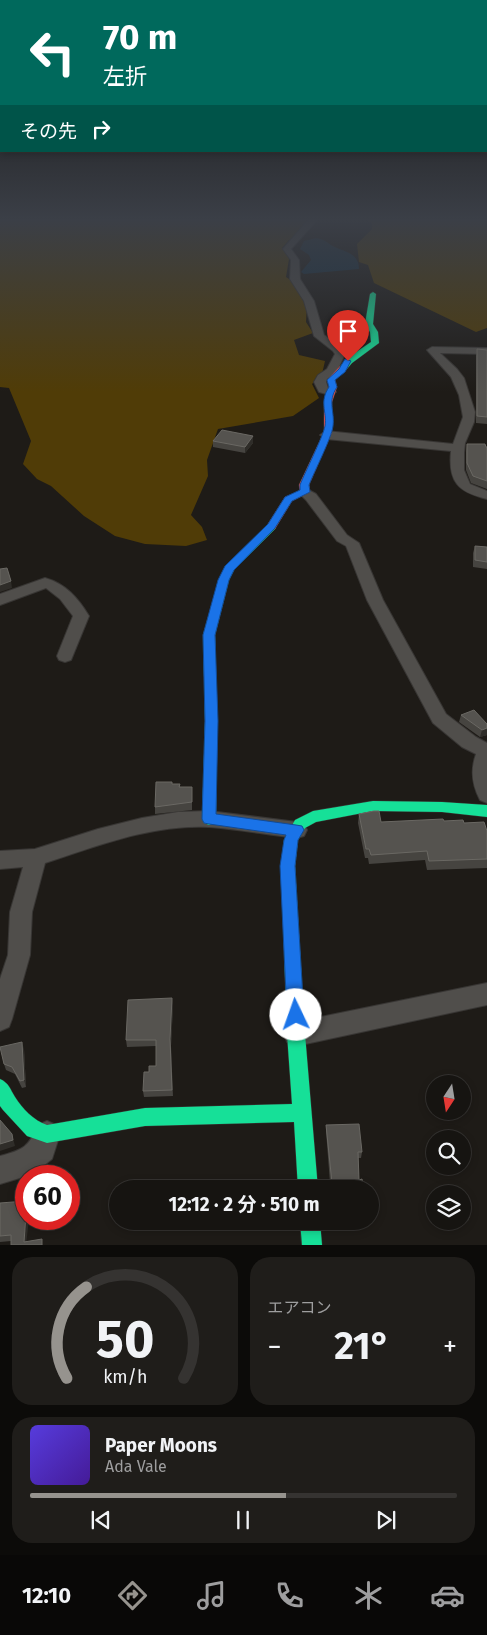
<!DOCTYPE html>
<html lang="ja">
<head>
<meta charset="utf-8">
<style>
  :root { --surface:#161411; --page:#1f1d1a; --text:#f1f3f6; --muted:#9e9e9f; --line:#353331; --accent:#96938e }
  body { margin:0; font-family:"Fira Sans","Noto Sans JP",sans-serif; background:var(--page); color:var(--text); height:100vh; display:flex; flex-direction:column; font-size:19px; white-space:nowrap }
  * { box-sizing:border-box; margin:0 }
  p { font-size:16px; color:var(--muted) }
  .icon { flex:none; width:28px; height:28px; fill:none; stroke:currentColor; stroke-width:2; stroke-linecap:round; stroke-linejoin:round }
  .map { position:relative; height:1245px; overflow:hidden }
  .panel { display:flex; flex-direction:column; gap:12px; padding:12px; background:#0c0b09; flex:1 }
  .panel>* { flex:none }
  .banner { position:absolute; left:0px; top:0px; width:488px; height:152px; box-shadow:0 2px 8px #0003,0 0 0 1px var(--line); background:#00695c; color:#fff; overflow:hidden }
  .needle { width:32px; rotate:192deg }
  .tools { position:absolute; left:426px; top:1075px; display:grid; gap:10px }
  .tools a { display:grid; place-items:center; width:45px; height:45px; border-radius:50%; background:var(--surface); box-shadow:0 2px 8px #0003,0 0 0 1px var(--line); font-size:25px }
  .speed { position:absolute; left:15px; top:1165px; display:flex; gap:10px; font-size:25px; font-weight:700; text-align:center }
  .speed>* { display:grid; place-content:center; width:65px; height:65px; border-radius:50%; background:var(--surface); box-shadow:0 2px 8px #0003,0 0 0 1px var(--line); line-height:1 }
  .speed .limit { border:8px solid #d22; background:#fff; color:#111 }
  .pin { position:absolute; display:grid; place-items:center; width:42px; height:42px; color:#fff; margin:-51px -21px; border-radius:50% 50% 50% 0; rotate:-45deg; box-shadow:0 0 5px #0007 }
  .pin .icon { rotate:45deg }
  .me { position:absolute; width:55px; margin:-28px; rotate:357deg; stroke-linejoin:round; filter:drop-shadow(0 0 4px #0008) }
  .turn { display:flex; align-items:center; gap:18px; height:105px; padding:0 20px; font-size:22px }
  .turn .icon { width:65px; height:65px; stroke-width:2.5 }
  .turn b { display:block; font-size:35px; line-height:42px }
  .then { display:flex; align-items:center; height:48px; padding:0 20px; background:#0003; gap:10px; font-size:19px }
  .big { font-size:38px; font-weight:700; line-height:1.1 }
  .panel .widget { flex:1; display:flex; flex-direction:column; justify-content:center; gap:8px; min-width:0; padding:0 18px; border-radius:20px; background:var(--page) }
  .panel .dial { align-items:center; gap:0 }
  .dial svg { height:130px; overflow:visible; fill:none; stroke:var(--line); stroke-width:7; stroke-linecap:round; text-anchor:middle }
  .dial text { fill:var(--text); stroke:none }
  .song { display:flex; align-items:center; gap:15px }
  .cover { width:60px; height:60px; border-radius:8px; background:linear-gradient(135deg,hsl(250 70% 55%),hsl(260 70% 35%)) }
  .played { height:5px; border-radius:2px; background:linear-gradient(90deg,var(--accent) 60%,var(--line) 60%) }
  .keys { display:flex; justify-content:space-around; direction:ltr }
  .heat { display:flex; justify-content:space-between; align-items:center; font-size:28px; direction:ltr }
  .panel .tiles { flex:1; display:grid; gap:12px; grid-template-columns:1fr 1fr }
  .widget:last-child { grid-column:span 2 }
  .trip { position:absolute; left:109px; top:1180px; width:270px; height:50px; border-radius:25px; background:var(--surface); box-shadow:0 2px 8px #0003,0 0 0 1px var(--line); font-weight:700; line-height:50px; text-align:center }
  .tab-bar { display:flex; height:80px; justify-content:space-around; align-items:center; background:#090807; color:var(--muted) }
  .tab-bar .icon { width:35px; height:35px }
  .tab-bar .on { color:var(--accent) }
  .tab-bar b { font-size:22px; color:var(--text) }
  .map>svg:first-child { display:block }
  .forest { fill:#503c07 }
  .water { fill:#152f42 }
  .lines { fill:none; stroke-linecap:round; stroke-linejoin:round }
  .street-casing { stroke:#383634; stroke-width:2 }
  .fast-casing { stroke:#383634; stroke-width:1 }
  .jam-casing { stroke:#383634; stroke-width:1 }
  .street { fill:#504e4b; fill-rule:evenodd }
  .fast { fill:#16e098; fill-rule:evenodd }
  .jam { fill:#f24e42; fill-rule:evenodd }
  .wall { fill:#464440 }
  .shaded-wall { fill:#2f2d29 }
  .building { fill:#55534f; stroke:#6a6863 }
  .route { fill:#1a73e8; stroke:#114b97 }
</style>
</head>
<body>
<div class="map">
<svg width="487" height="1245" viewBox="0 0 487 1245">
  <rect width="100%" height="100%" fill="#1e1b17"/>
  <path class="forest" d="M0,218H319L303,236L289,240L282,248L289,259L286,277L292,281L307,302L306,322L313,333L294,340L299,355L325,361L322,374L312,384L319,398L293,416L218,429L207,460L208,476L191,515L202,527L207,540L186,546L145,544L115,536L84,516L51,486L37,479L23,464L31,441L9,388L0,387Z
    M367,218H487V328L476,332L374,283L368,265L359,262L357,244L372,229V224Z"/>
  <path class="water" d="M316,238C323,239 325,241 331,245C343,252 359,252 359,269L304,274L301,272L311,260L309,255L300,249L304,241Z"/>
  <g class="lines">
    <g class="street-casing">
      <path id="street" d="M310,218H319L291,249L299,260L300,279L314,301L324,335L342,347L345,354L336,373L327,379L326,382L328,388L336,392L330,395L319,392L314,382L318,375L327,369L335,354L333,351L314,336L304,301L290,279L291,260L283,249Z
        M432,347L487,348V354L440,353L457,369L464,378L475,412L474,422L465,443L464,453V470L470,484L487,491V499C458,492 448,482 451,451L326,439L320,435L326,431L453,444L463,417L459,395L451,377L427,350Z
        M305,488L316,494L347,535L359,543L383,600L446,714L476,737L487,743V803L480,800C472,785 470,771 476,754L462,747L433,723L367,600L346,546L337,541L306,500L298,492Z
        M45,578C66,584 78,598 89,616L71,660L65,662L59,660L57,656L73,616L60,599L46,588L0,605V594Z
        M209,811L297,822L304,824L307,830L304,836L297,838C268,835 238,829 209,827C153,824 97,846 45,863L32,912L30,955L12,1019L9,1027L0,1031V979L8,955L10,912L23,867L0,869V851L35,849L98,829L142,818L178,812Z
        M487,983V1005L296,1046L287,1042L284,1034L287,1026L296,1022Z
        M47,1121L56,1125L60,1134L52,1159L33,1174L0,1184V1156C23,1150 29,1147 38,1125Z"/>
    </g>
    <g class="fast-casing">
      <path id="fast" d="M373,292L376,294L373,324L378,332L379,343L352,363L346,370H340L339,368L346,359L371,342L370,332L365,324L370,294Z
        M271,524L275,525L276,527L275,529L234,570L229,580L215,635L217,721L216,819L214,823L209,825L204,823L202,819L205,721L203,635L219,580L224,569L267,525Z
        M373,801L442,802L487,805V817L442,812L373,811L316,822L305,828L298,840L295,866L305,1034L318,1189H298L294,1122L145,1126L47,1143L27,1136L3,1110L0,1106V1079C9,1083 10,1089 15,1097C22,1108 34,1121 47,1125L145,1108L292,1104L287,1034L281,866L284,840L295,820L313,811Z
        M300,1221H320L322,1245H302Z"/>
    </g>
    <g class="jam-casing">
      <path id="jam" d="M340,366L347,368L335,380L337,387L332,402V432L309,485L310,492L292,501L275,529H267L266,527L285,497L300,491L299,485L324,432V402L329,387L327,380Z"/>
    </g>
    <use href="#street" class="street"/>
    <use href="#fast" class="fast"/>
    <use href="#jam" class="jam"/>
  </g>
  <path class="wall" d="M477,349L487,350V424L476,423V356Z
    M213,441L253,443L245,453L213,447Z
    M467,444L487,447V489L471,483L466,470V451Z
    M475,546L487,547V569L473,567V553Z
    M461,715L487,724V735L480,737L459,722Z
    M172,784H180V787H192V810L155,814V807Z
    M359,814L381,822L444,821L464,823L487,831V868L427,870L425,860L369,864L368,858H365L358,823Z
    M172,998L173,1005L171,1046L173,1096L144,1097L143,1091L149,1072L156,1066V1046L127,1047L126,1040Z
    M24,1049L26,1087L22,1088L15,1074L6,1070L4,1064Z
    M326,1125L362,1152L361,1158H358L359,1180L364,1189H327V1185L330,1183L326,1131Z
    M462,1202L469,1218L468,1221H462Z
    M0,1203L27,1242L44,1245L11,1241L0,1242Z"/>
  <path class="shaded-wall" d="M253,436V443L245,453V447Z
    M11,581L12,588L0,592V585Z
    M487,728V735L480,737L482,730Z
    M172,998L173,1005L171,1046L173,1096L170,1039Z
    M22,1042L24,1049L26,1087L24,1080Z
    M12,1134L15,1146L0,1151V1144Z
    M26,1219H29L26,1245L24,1242Z"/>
  <path class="building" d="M477,349L487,350V417L477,416Z
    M222,430L253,436L245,447L213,441Z
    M467,444H485L486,447H487V481L473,476L467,463Z
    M475,546L487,547V562L475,560Z
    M7,568L11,581L0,585V569Z
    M474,710L487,724V728L482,730L461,715Z
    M156,782H172V784H180L179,787H192V802L155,807Z
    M374,811H379L381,822L443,819L444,821L463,820L464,823L484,822L487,831V859L429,861L427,851L371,855L369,849H366L359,814Z
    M172,998L170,1039L172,1090L143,1091L144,1072H149V1066H156V1040H126L128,1000Z
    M22,1042L24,1080L20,1081L12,1067L4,1064L0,1047Z
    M0,1120L12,1134L13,1140L0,1144Z
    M359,1124L362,1152H358L359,1180L362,1179L364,1189H327V1185L332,1183L326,1125Z
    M26,1201V1215L24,1242L42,1239V1245H11V1235L0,1236V1203Z
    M462,1202L467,1203L469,1218L462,1217Z"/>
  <linearGradient id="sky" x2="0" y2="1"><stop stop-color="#100f0d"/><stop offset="0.56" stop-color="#3b3f47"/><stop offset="1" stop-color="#3b3f47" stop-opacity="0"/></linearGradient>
  <rect width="487" height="392" fill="url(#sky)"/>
  <path class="route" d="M345,359L351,361L345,372L335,380L337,387C327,402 335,411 333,426C332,437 314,472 309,485L310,492L292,501L275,528L234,570L229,580L215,635L218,721L216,814L296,825L302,826L304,830L298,840L295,866L304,1015L301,1021L296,1023L290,1021L287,1015L280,866L284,840L286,835L209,824L204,823L202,819L205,721L203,635L218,580L225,566L268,524L285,497L300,490V485C305,472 323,437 325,426C327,411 319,402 329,387L327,380L339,369Z"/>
</svg>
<div class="tools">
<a><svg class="needle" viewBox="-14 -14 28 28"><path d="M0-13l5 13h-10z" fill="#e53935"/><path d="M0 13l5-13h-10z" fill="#9e9e9f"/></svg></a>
<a><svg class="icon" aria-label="search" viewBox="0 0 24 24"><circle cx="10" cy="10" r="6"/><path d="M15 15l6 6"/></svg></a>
<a><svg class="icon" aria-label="layers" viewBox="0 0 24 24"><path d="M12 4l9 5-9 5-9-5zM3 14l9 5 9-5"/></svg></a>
</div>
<div class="speed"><div class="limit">60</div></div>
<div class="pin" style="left:348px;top:361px;background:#d93025"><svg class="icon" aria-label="arrive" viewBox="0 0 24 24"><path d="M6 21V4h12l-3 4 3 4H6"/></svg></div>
<svg class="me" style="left:296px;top:1015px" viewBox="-20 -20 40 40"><circle r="19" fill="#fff"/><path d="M0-13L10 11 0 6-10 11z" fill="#1a73e8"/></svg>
<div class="trip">12:12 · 2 分 · 510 m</div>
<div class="banner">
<div class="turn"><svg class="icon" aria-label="left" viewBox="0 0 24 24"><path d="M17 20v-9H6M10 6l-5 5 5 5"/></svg><div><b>70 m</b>左折</div></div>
<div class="then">その先<svg class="icon" aria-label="right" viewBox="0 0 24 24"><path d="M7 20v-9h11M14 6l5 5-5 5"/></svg></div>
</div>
</div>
<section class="panel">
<div class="tiles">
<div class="widget dial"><svg viewBox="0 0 100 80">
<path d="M14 69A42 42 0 1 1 86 69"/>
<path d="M14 69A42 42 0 0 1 26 13" stroke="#96938e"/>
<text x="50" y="56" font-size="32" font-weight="700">50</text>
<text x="50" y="72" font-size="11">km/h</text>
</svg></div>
<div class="widget"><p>エアコン</p>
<div class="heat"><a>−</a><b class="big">21°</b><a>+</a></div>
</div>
<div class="widget">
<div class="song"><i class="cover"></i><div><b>Paper Moons</b><p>Ada Vale</p></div></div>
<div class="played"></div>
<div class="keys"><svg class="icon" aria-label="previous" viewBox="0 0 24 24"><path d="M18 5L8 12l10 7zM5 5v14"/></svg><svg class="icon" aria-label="pause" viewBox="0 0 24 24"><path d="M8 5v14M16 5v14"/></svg><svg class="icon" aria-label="next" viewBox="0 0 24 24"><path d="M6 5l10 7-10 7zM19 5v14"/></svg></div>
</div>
</div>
</section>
<nav class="tab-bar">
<b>12:10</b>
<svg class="icon on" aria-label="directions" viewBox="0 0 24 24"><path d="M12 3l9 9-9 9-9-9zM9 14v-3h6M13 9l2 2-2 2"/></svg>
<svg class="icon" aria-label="music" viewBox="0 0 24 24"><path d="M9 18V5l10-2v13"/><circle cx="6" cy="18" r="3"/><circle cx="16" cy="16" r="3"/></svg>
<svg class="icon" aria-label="phone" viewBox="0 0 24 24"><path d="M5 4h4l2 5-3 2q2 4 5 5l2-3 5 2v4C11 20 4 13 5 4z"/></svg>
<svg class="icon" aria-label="climate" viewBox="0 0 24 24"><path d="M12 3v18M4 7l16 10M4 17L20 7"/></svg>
<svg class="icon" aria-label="car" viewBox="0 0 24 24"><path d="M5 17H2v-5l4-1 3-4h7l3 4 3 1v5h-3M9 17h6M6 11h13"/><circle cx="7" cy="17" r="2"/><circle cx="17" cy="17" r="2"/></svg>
</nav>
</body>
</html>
